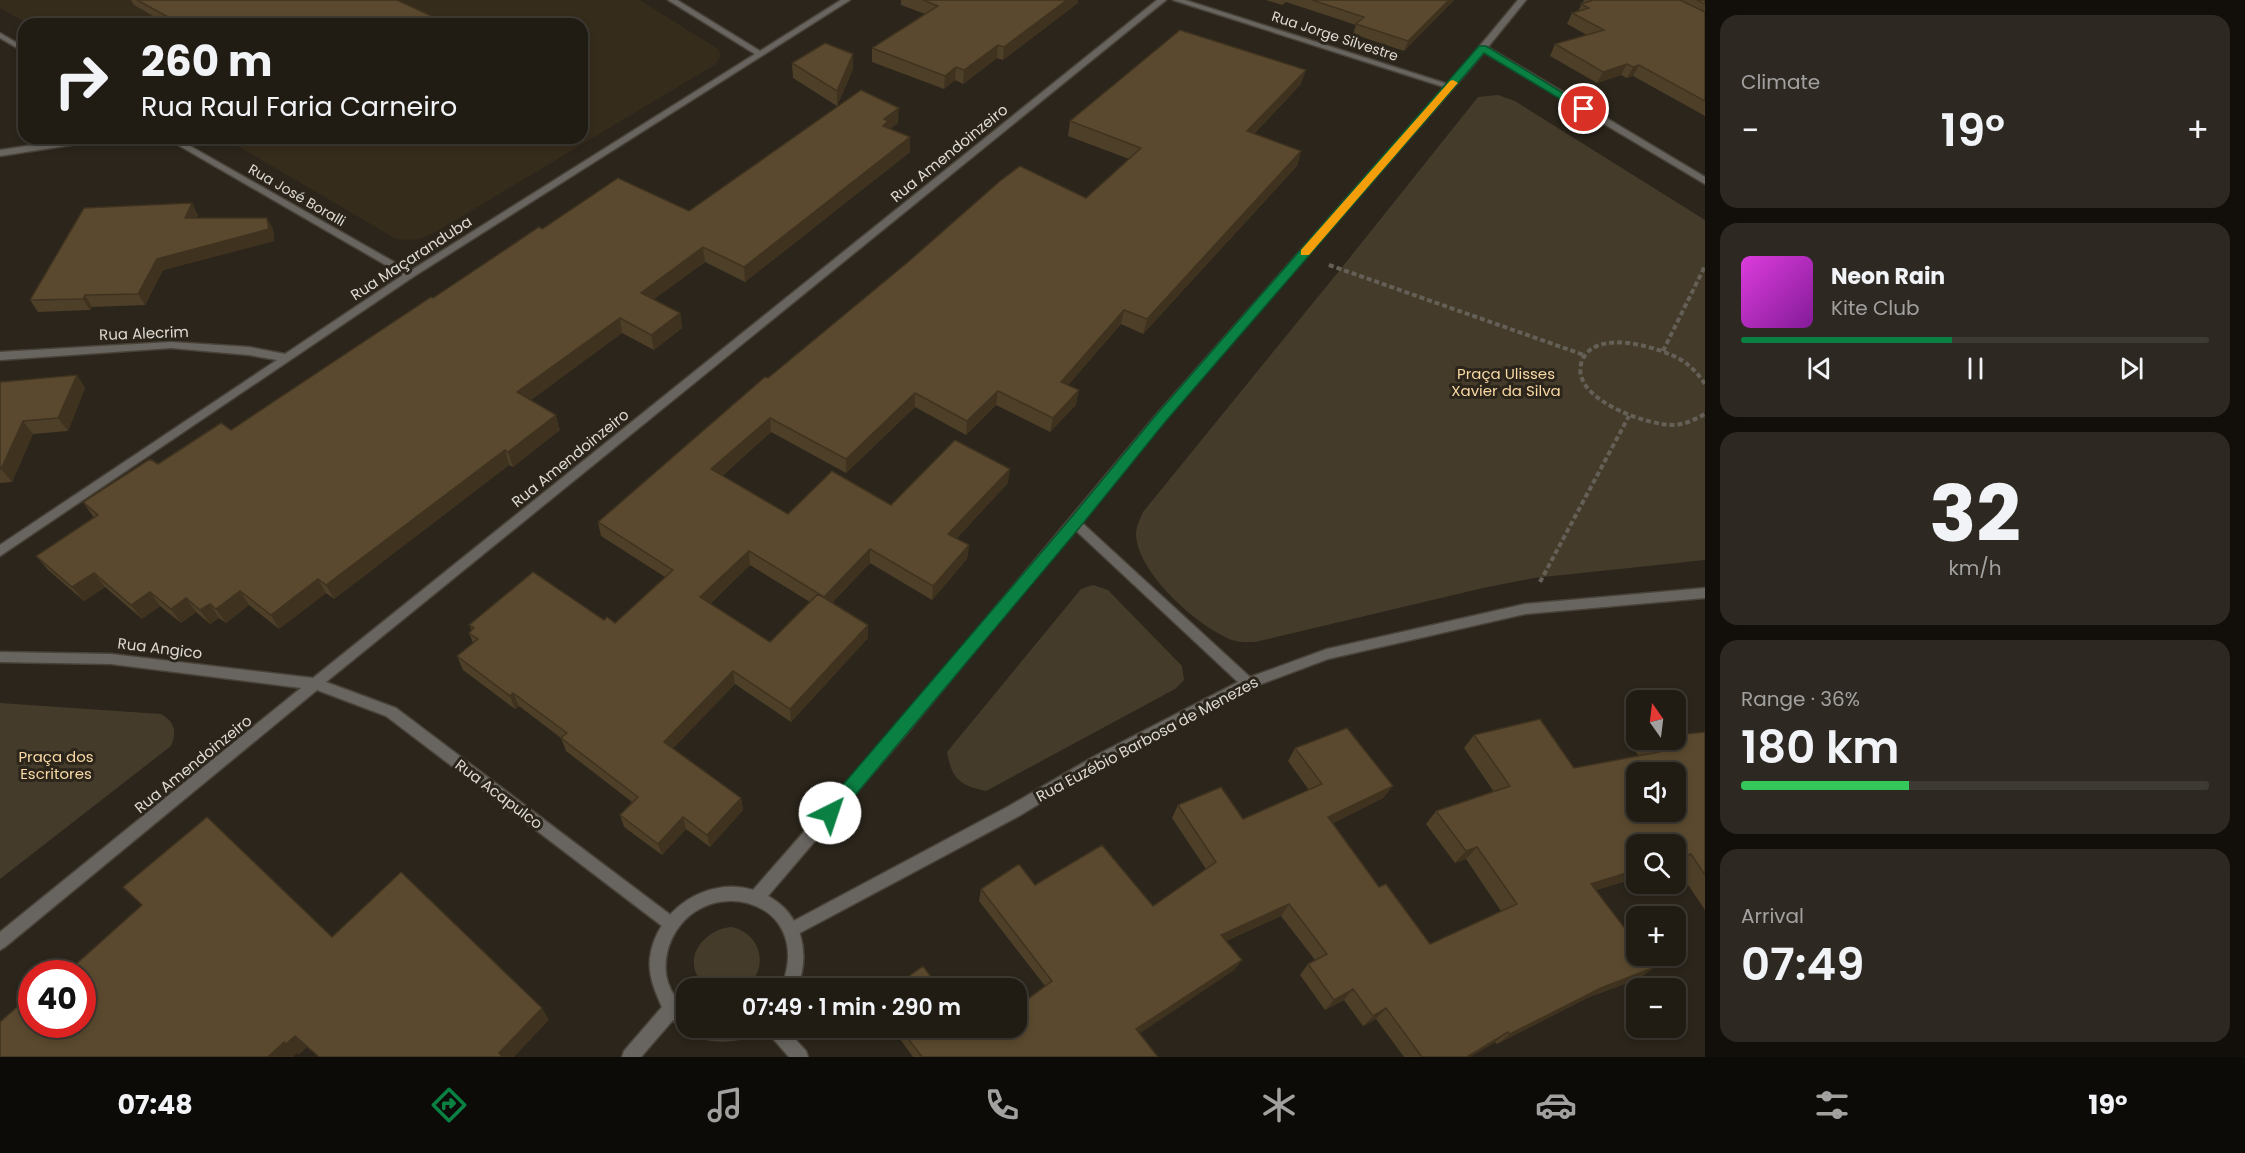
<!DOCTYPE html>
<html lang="en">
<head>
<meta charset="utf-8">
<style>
  :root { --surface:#201c14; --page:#2d2922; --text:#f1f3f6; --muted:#a2a1a0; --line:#3d3a34; --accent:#0b8043 }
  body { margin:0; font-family:Poppins,sans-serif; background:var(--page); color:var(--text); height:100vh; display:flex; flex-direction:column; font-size:22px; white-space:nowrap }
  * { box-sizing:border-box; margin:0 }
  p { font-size:20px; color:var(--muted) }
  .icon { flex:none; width:33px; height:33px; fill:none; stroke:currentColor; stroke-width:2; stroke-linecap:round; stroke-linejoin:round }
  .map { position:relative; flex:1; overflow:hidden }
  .sheet { display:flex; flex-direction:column; gap:15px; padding:15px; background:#120f0b; width:540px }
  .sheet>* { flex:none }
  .guide { position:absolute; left:18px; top:18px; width:570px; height:126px; border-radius:18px; box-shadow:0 3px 9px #0003,0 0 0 2px var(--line); background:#201c14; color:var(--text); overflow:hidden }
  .needle { width:39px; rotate:346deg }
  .fabs { position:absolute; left:1626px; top:690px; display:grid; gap:12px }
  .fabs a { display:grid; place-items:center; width:60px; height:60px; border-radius:12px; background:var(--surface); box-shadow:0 3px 9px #0003,0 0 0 2px var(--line); font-size:30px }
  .speed { position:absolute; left:18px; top:960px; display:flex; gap:12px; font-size:30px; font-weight:700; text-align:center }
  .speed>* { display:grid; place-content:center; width:78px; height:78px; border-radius:50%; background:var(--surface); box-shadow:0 3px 9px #0003,0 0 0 2px var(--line); line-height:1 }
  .speed .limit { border:9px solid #d22; background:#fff; color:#111 }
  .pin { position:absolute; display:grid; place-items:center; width:51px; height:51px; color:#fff; margin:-26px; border:3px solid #fff; border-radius:50%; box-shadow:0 2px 6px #0007 }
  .me { position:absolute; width:66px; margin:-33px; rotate:41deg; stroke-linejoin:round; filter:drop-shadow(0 0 4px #0008) }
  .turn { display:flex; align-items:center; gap:21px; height:126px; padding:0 24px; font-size:27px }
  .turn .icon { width:78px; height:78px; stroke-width:2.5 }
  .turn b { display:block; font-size:42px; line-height:51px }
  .big { font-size:45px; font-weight:600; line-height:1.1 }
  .sheet .widget { flex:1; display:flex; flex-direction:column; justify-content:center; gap:9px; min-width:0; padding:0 21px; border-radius:18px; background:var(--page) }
  .sheet .dial { align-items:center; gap:0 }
  .dial b { font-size:78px; line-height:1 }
  .song { display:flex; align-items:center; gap:18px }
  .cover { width:72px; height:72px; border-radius:9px; background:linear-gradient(135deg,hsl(300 70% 55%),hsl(290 70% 35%)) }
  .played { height:6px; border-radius:3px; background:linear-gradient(90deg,var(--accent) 45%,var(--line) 45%) }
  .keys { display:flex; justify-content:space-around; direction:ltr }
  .heat { display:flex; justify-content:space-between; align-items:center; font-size:33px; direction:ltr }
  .charge { height:9px; border-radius:4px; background:linear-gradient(90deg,#34c759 36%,var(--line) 0) }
  .trip { position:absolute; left:676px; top:978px; width:351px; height:60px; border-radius:18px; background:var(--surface); box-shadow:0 3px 9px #0003,0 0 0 2px var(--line); font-weight:600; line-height:60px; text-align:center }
  .tab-bar { display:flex; height:96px; justify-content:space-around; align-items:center; background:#0d0b08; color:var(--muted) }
  .tab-bar .icon { width:42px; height:42px }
  .tab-bar .selected { color:var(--accent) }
  .tab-bar b { font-size:27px; color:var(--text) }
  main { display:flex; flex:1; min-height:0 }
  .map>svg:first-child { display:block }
  .built { fill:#362c1c }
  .green { fill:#453b2a }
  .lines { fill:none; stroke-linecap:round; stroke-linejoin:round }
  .minor-casing { stroke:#484238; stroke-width:3 }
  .tertiary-casing { stroke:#484238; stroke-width:3 }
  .path-far1 { stroke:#656057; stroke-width:3; stroke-dasharray:4.5 2; stroke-linecap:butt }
  .path { stroke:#656057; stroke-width:4; stroke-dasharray:5 3; stroke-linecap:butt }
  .minor { fill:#686560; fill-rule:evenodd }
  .tertiary { fill:#686560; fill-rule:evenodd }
  .wall { fill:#4d3f28; fill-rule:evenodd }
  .shaded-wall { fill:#3f3320 }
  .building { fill:#5a492e; stroke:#3f3320; stroke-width:1.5; fill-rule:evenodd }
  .route { fill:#0b8043; stroke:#07532c; stroke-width:1.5 }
  .slow { fill:#f59e0b }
  .labels { text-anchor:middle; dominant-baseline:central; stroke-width:6; stroke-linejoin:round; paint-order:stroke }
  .far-street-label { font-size:14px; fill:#dedad3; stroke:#2b251b }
  .street-label { font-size:15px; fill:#dedad3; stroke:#2b251b }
  .park-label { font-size:15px; fill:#f9d8a4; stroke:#2b251b }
</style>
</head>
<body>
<main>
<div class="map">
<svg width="1705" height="1057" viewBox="0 0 1705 1057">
  <rect width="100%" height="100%" fill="#2b251b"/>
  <path class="built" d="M0,0H640L718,49L721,55L716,64L434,233L420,239L408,240L396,239L224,138H582V24H28L0,8Z"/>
  <path class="green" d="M1498,95L1515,101L1705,220V560L1534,578L1483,588L1255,642C1248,642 1240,643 1232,640C1198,627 1137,573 1136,534C1136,527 1140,519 1143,512L1343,266L1478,97Z
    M1093,585L1108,590L1144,627L1182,666L1184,680L1175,689L986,791C959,785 952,779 947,752L1081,589Z
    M0,703L161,714C175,722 177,732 171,746L0,879Z
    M731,927C764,933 770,975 742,988C737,990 729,988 724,988C715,988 710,989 703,983C680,960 704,929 731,927Z"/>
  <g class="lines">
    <g class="minor-casing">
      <path id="minor" d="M668,0H677L760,51L841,0H850L413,277L0,556V545L277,360L249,355L171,348L0,360V352L171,342L249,347L285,354L403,275L166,138H176L410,271L755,54Z
        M1157,0H1166L326,682L396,708L676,919L679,924L676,929L671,932L666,929L386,716L317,690L5,947L0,950V932L301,688L111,664L0,662V652L111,654L313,678Z
        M1173,0H1185L1454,86L1447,88Z
        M0,33L24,47V52L0,38Z
        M1480,46H1486L1705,177V184L1480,50Z
        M80,138H101L97,141L0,156V150Z
        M1075,518L1079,520L1250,677L1327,649L1525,604L1705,588V598L1525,614L1328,659L1253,687L1103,765L1019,816L796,935L791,938L786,935L783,930L786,925L1009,806L1093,757L1238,682L1071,526L1069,523L1071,520Z
        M767,1028H785L806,1051L808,1057H789L769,1034Z"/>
    </g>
    <g class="tertiary-casing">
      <path id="tertiary" d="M1518,0H1526L1475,63L1164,421L908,732L768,896C802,914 811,954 797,988H781C819,895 693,868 668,949C661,975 669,993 687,1011V1028H756L754,1034C733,1042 711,1042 691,1034L690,1030L687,1031L681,1029L673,1020L641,1057H622L624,1051L662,1007C655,991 648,976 650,958C656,910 707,876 753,890L898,724L1156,415L1469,59Z"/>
    </g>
    <path class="path-far1" d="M1329,265L1333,267"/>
    <path class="path" d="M1329,265L1584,355
      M1663,351L1705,266
      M1705,384C1699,375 1692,367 1683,361C1661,347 1591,326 1581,364C1572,400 1649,426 1675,425C1686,424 1696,419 1705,414
      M1540,582L1629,416"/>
    <use href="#minor" class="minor"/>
    <use href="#tertiary" class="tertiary"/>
  </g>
  <path class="wall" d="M131,0H397L449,24H167L134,5Z
    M901,0H1078V3L1003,60L997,58L963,84L955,80L944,89L872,62V48L925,14L901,5Z
    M1266,0H1454L1404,51L1353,34L1356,25L1286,2L1282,5Z
    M1584,0H1705V116L1633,76L1627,78L1621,75L1597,83L1550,56L1555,44L1587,35L1567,24L1572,13L1578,11Z
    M853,54V69L837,106L793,78L792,63Z
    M1301,84L1254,134L1301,151L1297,166L1143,334L1121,324L1068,385L1076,405L1050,432L996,405L966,435L915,407L846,473L771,432L722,476L788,514L891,505L1008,483L956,539L969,545L967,559L932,600L870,563L832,603L868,625V638L791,722L735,684L673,748L741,798L743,810L710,847L686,829L662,855L624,827L620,815L632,802L566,751L561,738L519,706L515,709L463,670L457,656L473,643L469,633L472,630L469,625L604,620L615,623L665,577L601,536L598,522L768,378L1086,198L1129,159L1068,136L1070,121ZM750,565L810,602L770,642L710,604Z
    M898,123L890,129L910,152L745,282L705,262L654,299L680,313L682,328L654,350L622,333L531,400L560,430L513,467L509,465L334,599L326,593L279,629L249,605L226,623L219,618L210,624L196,612L181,623L160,606L142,619L105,587L84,601L48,570L36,556L94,518L83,502L158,464L231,430L433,298L542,229L689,211Z
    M198,215L196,218L273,229L274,241L163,270L145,305L92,307L90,310L38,312L30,300Z
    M77,375L85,388L68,431L33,434L12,482L0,483V382Z
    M1705,732V910L1676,867L1636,844V878L1596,890L1640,978L1587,998L1497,1044L1495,1042L1470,1057H1404L1376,1019L1363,1026L1344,1000L1325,1010L1300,975L1308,964L1315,960L1281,916L1226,941L1242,960L1234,970L1140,1033L1158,1057H913L892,1028H968L975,1037L1045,986L979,901L981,889L1035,885L1153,906L1206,869L1172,818L1178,805L1243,819L1309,790L1288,761L1295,748L1393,786L1383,798L1333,823L1379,887L1430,944L1501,911L1466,859L1455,863L1426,824L1436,811L1494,792L1464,748L1474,735L1574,768L1639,756L1635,751L1646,740H1676Z"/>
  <path class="shaded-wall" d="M1067,0H1078V3L1003,60L1004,47Z
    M1449,0H1454L1404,51L1408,41Z
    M998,45L997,58L963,84L964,70Z
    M853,54V69L837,106V91Z
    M1627,64L1621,75L1597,83L1603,72Z
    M1639,65L1633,76L1627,78L1633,67Z
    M956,67L955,80L944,89L945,76Z
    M1306,70L1301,84L1243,145L1247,131Z
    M899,108L898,123L888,131L883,126L884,119Z
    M910,137V152L745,282L744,267Z
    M1301,151L1297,166L1143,334L1147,319Z
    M192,203L198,215L191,230L185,218Z
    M267,218L273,229L274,241L163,270L145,305L138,294L157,259Z
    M703,247L705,262L643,307L641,293Z
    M85,295L92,307L90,310L83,299Z
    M1124,310L1121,324L1059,396L1061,382Z
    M680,313L682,328L654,350L651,335Z
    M620,318L622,333L521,407L517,392Z
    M77,375L85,388L68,431L58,418Z
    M1079,390L1076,405L1050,432L1053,418Z
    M998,391L996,405L966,435L967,421Z
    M915,393V407L846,473V459Z
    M556,415L560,430L513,467L508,452Z
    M770,418L771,432L713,483L711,469Z
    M23,421L33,434L12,482L1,469Z
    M505,450L509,465L334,599L326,585Z
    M1010,469L1008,483L947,548L948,534Z
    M969,545L967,559L932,600L933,586Z
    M870,549V563L824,611V597Z
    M749,551L750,565L702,611L700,597Z
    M94,573L105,587L84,601L72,587Z
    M318,579L326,593L279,629L271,615Z
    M240,591L249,605L226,623L216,609Z
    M150,592L160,606L142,619L131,605Z
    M186,598L196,612L181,623L171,609Z
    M210,604L219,618L210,624L200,610Z
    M868,625V638L791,722L790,709Z
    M733,671L735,684L667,755L664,742Z
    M513,693L519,706L515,709L510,696Z
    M1393,786L1383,798L1320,830L1328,817Z
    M741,798L743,810L710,847L707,835Z
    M683,817L686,829L662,855L658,844Z
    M1477,847L1466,859L1455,863L1466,851Z
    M1691,854L1676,867V859Z
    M1636,870V878L1577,895L1591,884Z
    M1289,904L1281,916L1214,946L1221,935Z
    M1242,960L1234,970L1131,1039L1136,1029Z
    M1655,967L1640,978L1587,998L1497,1044L1510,1034L1601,988Z
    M1353,989L1344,1000L1325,1010L1334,1000Z
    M542,1008L549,1020L514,1057H502L499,1053Z
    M1386,1008L1376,1019L1363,1026L1373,1016Z
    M1508,1032L1495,1042L1470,1057H1467Z
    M295,1036L307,1047L299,1055L297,1053L293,1057H268L284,1042Z"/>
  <path class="building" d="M137,0H397L449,24H181Z
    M923,0H1067L1004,47L998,45L964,70L956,67L945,76L872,48L938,6Z
    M1312,0H1449L1408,41L1356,24L1364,17Z
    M1590,0H1680L1705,12V101L1639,65L1633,67L1627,64L1603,72L1555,44L1604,30L1572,13L1589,8L1581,4L1591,1Z
    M1697,0H1705V4Z
    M1180,30L1306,70L1247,131L1301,151L1147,319L1124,310L1061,382L1079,390L1053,418L998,391L967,421L915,393L846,459L770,418L711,469L788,514L832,471L891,505L955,440L1010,469L948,534L969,545L933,586L870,549L824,597L749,551L700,597L770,642L818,594L868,625L790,709L733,671L664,742L741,798L707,835L683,817L658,844L620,815L638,797L561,738L567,733L513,693L510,696L457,656L478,639L469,633L474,628L469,625L533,572L604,620L607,617L615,623L673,570L598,522L765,377L768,378L908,262L1000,181L1020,166L1086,198L1141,148L1070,121Z
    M825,43L853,54L837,91L792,63Z
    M861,90L899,108L884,119L888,121L883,126L910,137L744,267L703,247L641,293L680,313L651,335L620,318L517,392L556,415L508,452L505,450L326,585L318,579L271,615L240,591L216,609L210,604L200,610L186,598L171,609L150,592L131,605L94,573L72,587L36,556L98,515L83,502L150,459L158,464L221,423L231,430L431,297L433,298L539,227L542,229L618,178L689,211Z
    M192,203L185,218H267L269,229L157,259L138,294L85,295L83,299L30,300L84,208Z
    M77,375L58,418L23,421L1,469H0V382Z
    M1540,719L1574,768L1659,752L1650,740H1676V735L1705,732V875L1691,854L1676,859V844H1636V870L1591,884L1636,943V956H1646L1655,967L1601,988L1510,1034L1508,1032L1467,1057H1422L1386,1008L1373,1016L1353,989L1334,1000L1308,964L1327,954L1289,904L1221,935L1242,960L1136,1029L1158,1057H922L900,1028H968L975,1037L988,1028H1017V1007L1052,981L981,889L1019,864L1035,885L1102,845L1153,906L1216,862L1178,805L1221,787L1243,819L1322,784L1295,748L1347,728L1393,786L1328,817L1379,887L1386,884L1430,944L1517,904L1477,847L1466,851L1436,811L1510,786L1474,735ZM1636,772H1676V812H1636Z
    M207,817L332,937L401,872L542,1008L499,1053L503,1057H319L295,1036L286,1044L284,1042L268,1057H0V1022L27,998L32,1004V1024H82V974H65L142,905L123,887Z
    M923,966L939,988H893Z"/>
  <path class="route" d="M1479,46H1486L1589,109L1580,111L1484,53L1165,422L1080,527L836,818L830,820L824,818L822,813L824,807L1070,519L1156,415Z"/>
  <path class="slow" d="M1453,80L1458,83L1456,85L1309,255H1301V250L1450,81Z"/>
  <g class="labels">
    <g class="far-street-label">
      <text transform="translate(1335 36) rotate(18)">Rua Jorge Silvestre</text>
      <text transform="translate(297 195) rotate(30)">Rua José Boralli</text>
    </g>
    <g class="street-label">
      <text transform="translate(949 153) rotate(-39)">Rua Amendoinzeiro</text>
      <text transform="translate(411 258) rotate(-33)">Rua Maçaranduba</text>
      <text transform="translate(144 333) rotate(-2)">Rua Alecrim</text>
      <text transform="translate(570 458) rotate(-39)">Rua Amendoinzeiro</text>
      <text transform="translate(160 648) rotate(7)">Rua Angico</text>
      <text transform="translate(1147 739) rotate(-28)">Rua Euzébio Barbosa de Menezes</text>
      <text transform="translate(193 764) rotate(-39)">Rua Amendoinzeiro</text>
      <text transform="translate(499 794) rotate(37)">Rua Acapulco</text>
    </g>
    <g class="park-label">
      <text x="1506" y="373">Praça Ulisses<tspan x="1506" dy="17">Xavier da Silva</tspan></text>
      <text x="56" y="756">Praça dos<tspan x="56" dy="17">Escritores</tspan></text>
    </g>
  </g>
</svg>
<div class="fabs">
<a><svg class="needle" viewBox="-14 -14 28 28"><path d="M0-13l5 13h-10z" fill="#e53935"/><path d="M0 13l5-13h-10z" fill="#a2a1a0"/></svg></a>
<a><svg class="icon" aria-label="sound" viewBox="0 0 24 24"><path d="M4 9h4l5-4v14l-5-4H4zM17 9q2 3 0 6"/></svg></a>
<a><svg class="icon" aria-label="search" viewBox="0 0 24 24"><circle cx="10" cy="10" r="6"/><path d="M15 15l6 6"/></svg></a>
<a>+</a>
<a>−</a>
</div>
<div class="speed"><div class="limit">40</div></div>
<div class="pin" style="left:1584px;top:109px;background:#d93025"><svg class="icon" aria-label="arrive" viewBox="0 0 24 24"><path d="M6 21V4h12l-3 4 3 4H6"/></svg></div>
<svg class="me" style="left:830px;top:813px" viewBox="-20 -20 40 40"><circle r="19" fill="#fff"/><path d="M0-13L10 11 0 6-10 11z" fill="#0b8043"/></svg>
<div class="trip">07:49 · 1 min · 290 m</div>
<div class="guide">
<div class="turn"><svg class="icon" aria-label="right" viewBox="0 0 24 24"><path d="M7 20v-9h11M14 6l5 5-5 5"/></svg><div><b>260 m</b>Rua Raul Faria Carneiro</div></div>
</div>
</div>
<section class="sheet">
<div class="widget"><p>Climate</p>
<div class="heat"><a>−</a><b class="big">19°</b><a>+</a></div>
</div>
<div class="widget">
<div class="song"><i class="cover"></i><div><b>Neon Rain</b><p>Kite Club</p></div></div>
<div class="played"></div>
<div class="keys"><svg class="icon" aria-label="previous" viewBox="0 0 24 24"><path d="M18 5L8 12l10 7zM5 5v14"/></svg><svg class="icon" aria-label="pause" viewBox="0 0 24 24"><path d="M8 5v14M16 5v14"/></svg><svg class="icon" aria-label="next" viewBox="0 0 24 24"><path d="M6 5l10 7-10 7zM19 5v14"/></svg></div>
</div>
<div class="widget dial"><b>32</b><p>km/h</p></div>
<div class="widget"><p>Range · 36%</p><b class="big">180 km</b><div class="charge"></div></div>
<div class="widget"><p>Arrival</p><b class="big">07:49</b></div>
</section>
</main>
<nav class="tab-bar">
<b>07:48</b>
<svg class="icon selected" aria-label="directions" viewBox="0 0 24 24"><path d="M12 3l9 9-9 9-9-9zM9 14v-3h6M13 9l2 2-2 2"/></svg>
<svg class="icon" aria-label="music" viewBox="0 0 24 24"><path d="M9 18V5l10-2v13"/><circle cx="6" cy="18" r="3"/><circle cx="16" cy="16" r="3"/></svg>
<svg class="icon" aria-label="phone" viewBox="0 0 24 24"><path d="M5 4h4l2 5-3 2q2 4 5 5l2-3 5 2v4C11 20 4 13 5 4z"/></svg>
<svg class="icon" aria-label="climate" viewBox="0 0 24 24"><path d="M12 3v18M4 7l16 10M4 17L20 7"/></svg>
<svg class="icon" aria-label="car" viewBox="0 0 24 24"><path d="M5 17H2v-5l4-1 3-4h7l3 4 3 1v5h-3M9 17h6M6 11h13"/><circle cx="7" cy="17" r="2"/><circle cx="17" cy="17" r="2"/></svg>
<svg class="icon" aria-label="filters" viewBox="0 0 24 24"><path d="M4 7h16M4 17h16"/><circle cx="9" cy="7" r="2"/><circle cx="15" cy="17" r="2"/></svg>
<b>19°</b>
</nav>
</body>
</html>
